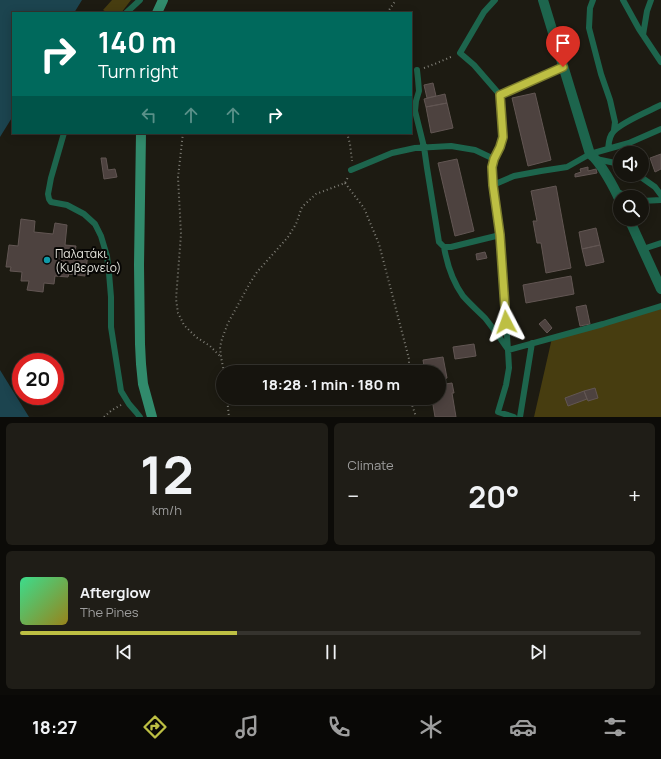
<!DOCTYPE html>
<html lang="en">
<head>
<meta charset="utf-8">
<style>
  :root { --surface:#16140e; --page:#1f1d17; --text:#f1f3f6; --muted:#9e9e9e; --line:#35332e; --accent:#bdbf43 }
  body { margin:0; font-family:Manrope,sans-serif; background:var(--page); color:var(--text); height:100vh; display:flex; flex-direction:column; font-size:15px; white-space:nowrap }
  * { box-sizing:border-box; margin:0 }
  p { font-size:13px; color:var(--muted) }
  .icon { flex:none; width:22px; height:22px; fill:none; stroke:currentColor; stroke-width:2; stroke-linecap:round; stroke-linejoin:round }
  .map { position:relative; height:417px; overflow:hidden }
  .sheet { display:flex; flex-direction:column; gap:6px; padding:6px; background:#0c0b08; flex:1 }
  .sheet>* { flex:none }
  .top-card { position:absolute; left:12px; top:12px; width:400px; height:122px; border-radius:0px; box-shadow:0 2px 10px #0003,0 0 0 1px var(--line); background:#00695c; color:#fff; overflow:hidden }
  .buttons { position:absolute; left:613px; top:146px; display:grid; gap:8px }
  .buttons a { display:grid; place-items:center; width:36px; height:36px; border-radius:50%; background:var(--surface); box-shadow:0 2px 10px #0003,0 0 0 1px var(--line); font-size:20px }
  .speed { position:absolute; left:12px; top:353px; display:flex; gap:8px; font-size:20px; font-weight:700; text-align:center }
  .speed>* { display:grid; place-content:center; width:52px; height:52px; border-radius:50%; background:var(--surface); box-shadow:0 2px 10px #0003,0 0 0 1px var(--line); line-height:1 }
  .speed .limit { border:6px solid #d22; background:#fff; color:#111 }
  .pin { position:absolute; display:grid; place-items:center; width:34px; height:34px; color:#fff; margin:-41px -17px; border-radius:50% 50% 50% 0; rotate:-45deg; box-shadow:0 0 4px #0007 }
  .pin .icon { rotate:45deg }
  .me { position:absolute; width:44px; margin:-22px; rotate:356deg; stroke-linejoin:round; filter:drop-shadow(0 0 3px #0008) }
  .turn { display:flex; align-items:center; gap:14px; height:84px; padding:0 20px; font-size:18px }
  .turn .icon { width:52px; height:52px; stroke-width:2.5 }
  .turn b { display:block; font-size:28px; line-height:34px }
  .lanes { display:flex; align-items:center; height:38px; padding:0 20px; background:#0003; justify-content:center; gap:20px; direction:ltr }
  .lanes .off { opacity:.35 }
  .big { font-size:30px; font-weight:700; line-height:1.1 }
  .sheet .tile { flex:1; display:flex; flex-direction:column; justify-content:center; gap:6px; min-width:0; padding:0 14px; border-radius:6px; background:var(--page) }
  .sheet .dial { align-items:center; gap:0 }
  .dial b { font-size:52px; line-height:1 }
  .song { display:flex; align-items:center; gap:12px }
  .cover { width:48px; height:48px; border-radius:6px; background:linear-gradient(135deg,hsl(150 70% 55%),hsl(50 70% 35%)) }
  .played { height:4px; border-radius:2px; background:linear-gradient(90deg,var(--accent) 35%,var(--line) 35%) }
  .keys { display:flex; justify-content:space-around; direction:ltr }
  .heat { display:flex; justify-content:space-between; align-items:center; font-size:22px; direction:ltr }
  .sheet .tiles { flex:1; display:grid; gap:6px; grid-template-columns:1fr 1fr }
  .tile:last-child { grid-column:span 2 }
  .trip { position:absolute; left:216px; top:365px; width:230px; height:40px; border-radius:20px; background:var(--surface); box-shadow:0 2px 10px #0003,0 0 0 1px var(--line); font-weight:700; line-height:40px; text-align:center }
  .dock { display:flex; height:64px; justify-content:space-around; align-items:center; background:#090806; color:var(--muted) }
  .dock .icon { width:28px; height:28px }
  .dock .current { color:var(--accent) }
  .dock b { font-size:18px; color:var(--text) }
  .map>svg:first-child { display:block }
  .green { fill:#473d10 }
  .water { fill:#1c444f }
  .building { fill:#4d423f; stroke:#625653 }
  .lines { fill:none; stroke-linecap:round; stroke-linejoin:round }
  .path { stroke:#828179; stroke-width:2; stroke-dasharray:1 3; stroke-linecap:butt }
  .service { stroke:#1d654d; stroke-width:6 }
  .minor { stroke:#1d654d; stroke-width:10 }
  .secondary { stroke:#318b6c; stroke-width:10 }
  .route-casing { stroke:#7b7c2c; stroke-width:10 }
  .route { stroke:#bdbf43; stroke-width:7 }
  .culture-dot { fill:#0f9aa8; stroke:#070604; stroke-width:1.5 }
  .labels { text-anchor:middle; dominant-baseline:central; stroke-width:4; stroke-linejoin:round; paint-order:stroke }
  .poi-label { font-size:12px; fill:#e2e1da; stroke:#070604; text-anchor:start }
</style>
</head>
<body>
<div class="map">
<svg width="661" height="417" viewBox="0 0 661 417">
  <rect width="100%" height="100%" fill="#1d1b12"/>
  <path class="green" d="M112,0H131L121,13H108L103,10Z
    M661,306V417H534L552,338Z"/>
  <path class="water" d="M0,0H82L74,13H13V116L0,137Z
    M0,370L29,417H0Z"/>
  <path class="building" d="M433,83L436,96L427,98L424,85Z
    M535,93L551,160L528,166L512,98Z
    M445,94L447,103L426,107L424,99Z
    M447,103L453,128L431,133L426,107Z
    M661,154V169L655,172L650,158Z
    M101,158H106L108,170L115,169L117,177L104,179Z
    M457,159L474,231L455,236L438,163Z
    M588,167V171L596,169L597,173L575,177V174L581,172L580,169Z
    M556,186L571,268L546,273L541,243H537L533,221H537L531,191Z
    M21,219L35,221L34,232L53,234L55,223L67,225L65,245L76,246L75,252L88,254L85,276L69,274L68,277L55,276L54,284L44,283L43,292L27,290L29,281H21L22,272L10,271L11,267H6L9,245L18,246Z
    M596,228L600,245L582,249L579,232Z
    M600,245L604,262L586,266L582,249Z
    M485,252L487,258L477,260L476,254Z
    M571,276L574,294L526,303L523,285Z
    M586,305L590,324L580,326L576,307Z
    M545,319L552,328L547,333L539,324Z
    M474,344L476,356L455,359L453,347Z
    M443,357L447,378L439,380V372H425L423,360Z
    M452,383L454,393H452L456,417H435L432,399H429V398H439V385Z
    M595,388L598,398L588,401L584,391Z
    M584,391L587,399L568,406L565,398Z"/>
  <g class="lines">
    <path class="path" d="M387,13L396,0
      M424,68L437,63L453,56
      M183,133L178,177L181,234L176,299L178,313L184,325L196,337L210,346L220,356
      M347,133L350,144L352,161
      M345,183L364,208L379,244L409,359V372
      M224,372L221,357L220,347L222,339L228,323L250,283L257,272L288,237L296,224L302,207L316,194L345,183L348,177
      M227,398L229,417
      M410,398L416,417
      M104,417L112,410L121,405"/>
    <path class="service" d="M495,0L484,12L460,53L474,65L500,95
      M593,0L590,8L589,28L601,74L610,100L615,122L614,130
      M623,0L639,29L661,62
      M126,13L140,0
      M643,35L647,11L651,0
      M417,70L418,79L419,91L416,101L415,111L424,147L427,168L439,242L444,247H451L500,235
      M64,133L51,178L48,194L49,199L51,202L67,205L84,214L95,224L101,236L107,256L109,273L111,297V327L121,391L129,404L136,412L140,417
      M608,149C609,142 609,136 614,131C622,122 649,111 661,105
      M596,159L620,164
      M351,170L392,153L415,148L451,146L475,150L494,159
      M638,175L655,187L661,195
      M493,185L514,176L541,171L567,167L590,154L629,143L661,129
      M615,191L630,197
      M642,201L661,200
      M444,247C447,264 453,282 463,296C470,304 478,311 485,318C493,328 500,338 507,348
      M643,249L661,243
      M508,350L500,235L493,185L492,167L494,159L500,147L503,137L500,95L563,67
      M514,417L498,412L506,385L509,368L508,350L603,324L661,306
      M520,417L532,343"/>
    <path class="minor" d="M543,0L590,154C600,161 615,189 620,201
      M629,219L661,289"/>
    <path class="secondary" d="M157,13L163,0
      M141,133L139,265L140,344L141,364L143,384L152,417"/>
  </g>
  <g class="lines">
    <g class="route-casing">
      <path id="route" d="M506,322L500,235L493,185L492,167L494,159L500,147L503,137L500,95L563,67"/>
    </g>
    <use href="#route" class="route"/>
  </g>
  <circle class="culture-dot" cx="47" cy="260" r="4"/>
  <g class="labels">
    <g class="poi-label">
      <text x="55" y="253">Παλατάκι<tspan x="55" dy="14">(Κυβερνείο)</tspan></text>
    </g>
  </g>
</svg>
<div class="buttons">
<a><svg class="icon" aria-label="sound" viewBox="0 0 24 24"><path d="M4 9h4l5-4v14l-5-4H4zM17 9q2 3 0 6"/></svg></a>
<a><svg class="icon" aria-label="search" viewBox="0 0 24 24"><circle cx="10" cy="10" r="6"/><path d="M15 15l6 6"/></svg></a>
</div>
<div class="speed"><div class="limit">20</div></div>
<div class="pin" style="left:563px;top:67px;background:#d93025"><svg class="icon" aria-label="arrive" viewBox="0 0 24 24"><path d="M6 21V4h12l-3 4 3 4H6"/></svg></div>
<svg class="me" style="left:506px;top:322px" viewBox="-20 -20 40 40"><path d="M0-17L14 15 0 8-14 15z" fill="#bdbf43" stroke="#fff" stroke-width="4"/></svg>
<div class="trip">18:28 · 1 min · 180 m</div>
<div class="top-card">
<div class="turn"><svg class="icon" aria-label="right" viewBox="0 0 24 24"><path d="M7 20v-9h11M14 6l5 5-5 5"/></svg><div><b>140 m</b>Turn right</div></div>
<div class="lanes"><svg class="icon off" aria-label="left" viewBox="0 0 24 24"><path d="M17 20v-9H6M10 6l-5 5 5 5"/></svg><svg class="icon off" aria-label="ahead" viewBox="0 0 24 24"><path d="M12 20V5M6 11l6-6 6 6"/></svg><svg class="icon off" aria-label="ahead" viewBox="0 0 24 24"><path d="M12 20V5M6 11l6-6 6 6"/></svg><svg class="icon" aria-label="right" viewBox="0 0 24 24"><path d="M7 20v-9h11M14 6l5 5-5 5"/></svg></div>
</div>
</div>
<section class="sheet">
<div class="tiles">
<div class="tile dial"><b>12</b><p>km/h</p></div>
<div class="tile"><p>Climate</p>
<div class="heat"><a>−</a><b class="big">20°</b><a>+</a></div>
</div>
<div class="tile">
<div class="song"><i class="cover"></i><div><b>Afterglow</b><p>The Pines</p></div></div>
<div class="played"></div>
<div class="keys"><svg class="icon" aria-label="previous" viewBox="0 0 24 24"><path d="M18 5L8 12l10 7zM5 5v14"/></svg><svg class="icon" aria-label="pause" viewBox="0 0 24 24"><path d="M8 5v14M16 5v14"/></svg><svg class="icon" aria-label="next" viewBox="0 0 24 24"><path d="M6 5l10 7-10 7zM19 5v14"/></svg></div>
</div>
</div>
</section>
<nav class="dock">
<b>18:27</b>
<svg class="icon current" aria-label="directions" viewBox="0 0 24 24"><path d="M12 3l9 9-9 9-9-9zM9 14v-3h6M13 9l2 2-2 2"/></svg>
<svg class="icon" aria-label="music" viewBox="0 0 24 24"><path d="M9 18V5l10-2v13"/><circle cx="6" cy="18" r="3"/><circle cx="16" cy="16" r="3"/></svg>
<svg class="icon" aria-label="phone" viewBox="0 0 24 24"><path d="M5 4h4l2 5-3 2q2 4 5 5l2-3 5 2v4C11 20 4 13 5 4z"/></svg>
<svg class="icon" aria-label="climate" viewBox="0 0 24 24"><path d="M12 3v18M4 7l16 10M4 17L20 7"/></svg>
<svg class="icon" aria-label="car" viewBox="0 0 24 24"><path d="M5 17H2v-5l4-1 3-4h7l3 4 3 1v5h-3M9 17h6M6 11h13"/><circle cx="7" cy="17" r="2"/><circle cx="17" cy="17" r="2"/></svg>
<svg class="icon" aria-label="filters" viewBox="0 0 24 24"><path d="M4 7h16M4 17h16"/><circle cx="9" cy="7" r="2"/><circle cx="15" cy="17" r="2"/></svg>
</nav>
</body>
</html>
